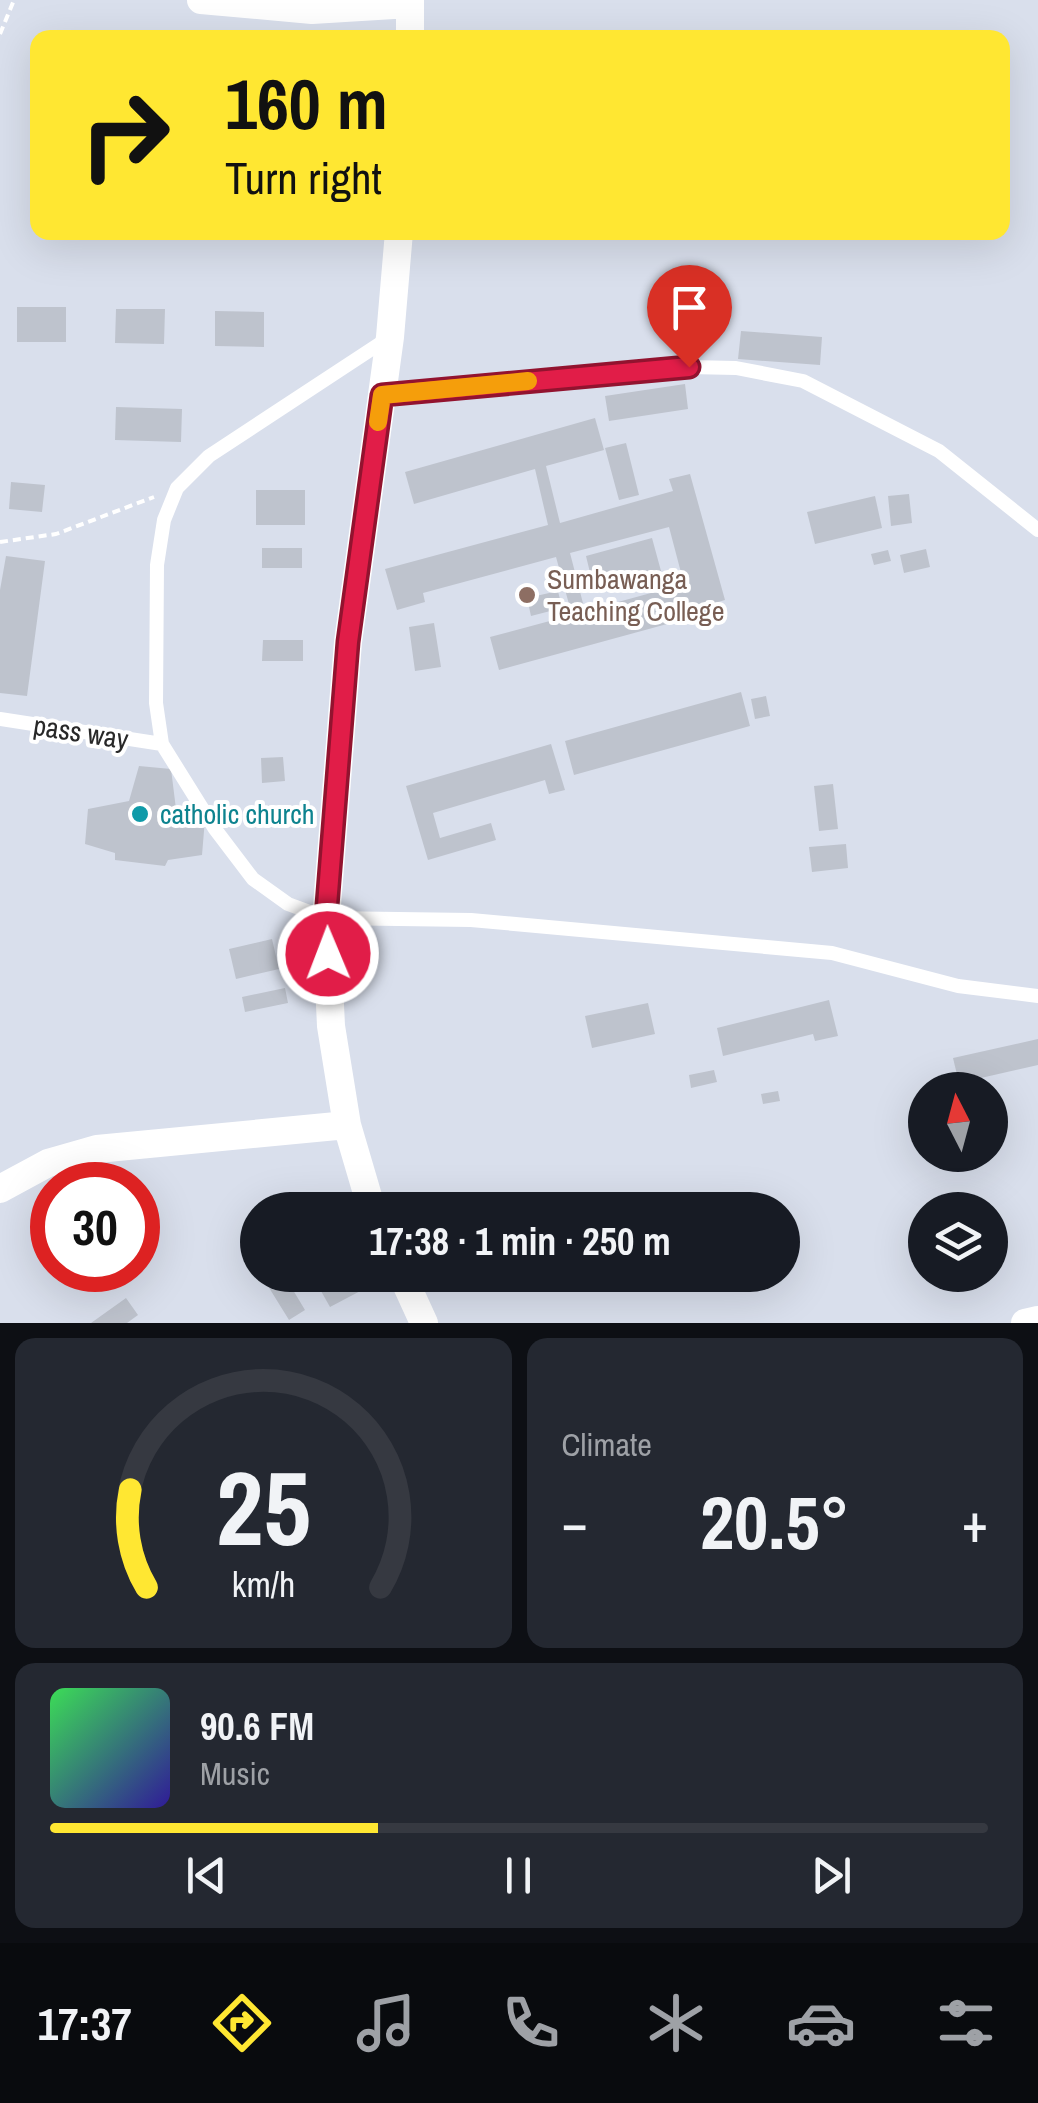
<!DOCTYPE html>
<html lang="en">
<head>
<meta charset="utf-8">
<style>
  :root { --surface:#171b24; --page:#242831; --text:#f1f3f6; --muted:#9ea1a6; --line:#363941; --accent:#ffe732 }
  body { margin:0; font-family:"Archivo Narrow",sans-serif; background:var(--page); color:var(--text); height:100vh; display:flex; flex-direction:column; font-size:38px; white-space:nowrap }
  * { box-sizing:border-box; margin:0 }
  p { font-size:32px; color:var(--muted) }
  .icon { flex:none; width:55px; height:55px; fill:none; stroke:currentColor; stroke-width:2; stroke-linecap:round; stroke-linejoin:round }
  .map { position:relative; height:1323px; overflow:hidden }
  .panel { display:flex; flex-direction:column; gap:15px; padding:15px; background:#0d0f14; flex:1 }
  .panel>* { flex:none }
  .guide { position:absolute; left:30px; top:30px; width:980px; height:210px; border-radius:20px; box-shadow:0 10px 40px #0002; background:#ffe732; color:#111; overflow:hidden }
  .needle { width:65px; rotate:354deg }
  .buttons { position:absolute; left:908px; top:1072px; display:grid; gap:20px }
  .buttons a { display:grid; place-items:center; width:100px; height:100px; border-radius:50%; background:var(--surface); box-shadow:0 10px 40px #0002; font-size:50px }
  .speed { position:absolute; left:30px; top:1162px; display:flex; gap:20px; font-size:50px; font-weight:700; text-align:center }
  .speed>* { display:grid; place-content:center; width:130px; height:130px; border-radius:50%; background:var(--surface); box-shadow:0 10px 40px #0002; line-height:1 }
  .speed .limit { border:15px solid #d22; background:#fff; color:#111 }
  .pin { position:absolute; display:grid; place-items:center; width:85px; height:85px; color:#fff; margin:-102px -42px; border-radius:50% 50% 50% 0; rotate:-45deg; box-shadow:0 0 10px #0007 }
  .pin .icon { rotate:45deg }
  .me { position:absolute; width:110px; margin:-55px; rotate:359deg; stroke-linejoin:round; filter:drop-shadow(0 0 8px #0008) }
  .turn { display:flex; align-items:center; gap:35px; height:210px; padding:0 30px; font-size:45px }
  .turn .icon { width:130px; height:130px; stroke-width:2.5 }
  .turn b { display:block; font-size:70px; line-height:85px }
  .big { font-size:75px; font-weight:700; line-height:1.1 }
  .panel .tile { flex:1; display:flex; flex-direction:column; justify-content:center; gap:15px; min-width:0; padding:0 35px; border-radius:20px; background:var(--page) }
  .panel .dial { align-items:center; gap:0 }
  .dial svg { height:260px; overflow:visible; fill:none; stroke:var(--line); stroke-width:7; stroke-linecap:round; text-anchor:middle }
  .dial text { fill:var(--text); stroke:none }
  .song { display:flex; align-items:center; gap:30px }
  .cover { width:120px; height:120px; border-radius:15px; background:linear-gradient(135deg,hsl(130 70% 55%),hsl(250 70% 35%)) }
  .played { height:10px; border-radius:5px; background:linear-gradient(90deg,var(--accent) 35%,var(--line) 35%) }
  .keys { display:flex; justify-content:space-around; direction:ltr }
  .heat { display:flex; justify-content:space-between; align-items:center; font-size:55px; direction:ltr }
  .panel .tiles { flex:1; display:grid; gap:15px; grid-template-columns:1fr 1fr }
  .tile:last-child { grid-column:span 2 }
  .trip { position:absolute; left:240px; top:1192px; width:560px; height:100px; border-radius:50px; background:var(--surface); box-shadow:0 10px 40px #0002; font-weight:700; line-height:100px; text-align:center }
  .menu { display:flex; height:160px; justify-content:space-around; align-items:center; background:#090b0e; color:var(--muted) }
  .menu .icon { width:70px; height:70px }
  .menu .current { color:var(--accent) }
  .menu b { font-size:45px; color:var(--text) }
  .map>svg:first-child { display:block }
  .building { fill:#bec3cd; fill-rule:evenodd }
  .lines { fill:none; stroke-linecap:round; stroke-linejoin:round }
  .path { stroke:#fff; stroke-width:4; stroke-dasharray:8 5; stroke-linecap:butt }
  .lane { stroke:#fff; stroke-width:14 }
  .street { stroke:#fff; stroke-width:28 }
  .route-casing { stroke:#92132f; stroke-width:25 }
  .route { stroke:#e11d48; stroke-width:18 }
  .slow { stroke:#f59e0b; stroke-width:18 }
  .education-dot { fill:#8d6e63; stroke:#fff; stroke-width:4 }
  .culture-dot { fill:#0f9aa8; stroke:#fff; stroke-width:4 }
  .labels { text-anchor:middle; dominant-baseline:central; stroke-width:8; stroke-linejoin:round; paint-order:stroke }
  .education-label { font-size:28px; fill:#785e54; stroke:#fff; text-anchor:start }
  .street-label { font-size:28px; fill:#282828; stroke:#fff }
  .culture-label { font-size:28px; fill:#0d838f; stroke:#fff; text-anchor:start }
</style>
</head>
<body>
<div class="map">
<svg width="1038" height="1323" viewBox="0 0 1038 1323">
  <rect width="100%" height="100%" fill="#d9dfec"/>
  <path class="building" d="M17,307H66V342H17Z
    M116,309H165L164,344L115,343Z
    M215,311L264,312V347L215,346Z
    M741,331L822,337L820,365L738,359Z
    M685,384L688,409L609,421L605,396Z
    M116,407L182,409L181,442L115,440Z
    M595,418L604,450L546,466L560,523L673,491L669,479L690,474L725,600L687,611L689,618L499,670L490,637L572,615L556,557L423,593L425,602L397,610L385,569L548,525L535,469L414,504L405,472ZM669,527L684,584L585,611L570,553Z
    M626,443L639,495L619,500L605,448Z
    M11,482L45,485L42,512L9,509Z
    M256,490H305V525H256Z
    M909,494L912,523L891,526L888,496Z
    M875,496L882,528L815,544L807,512Z
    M652,538L661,571L594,589L586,556Z
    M262,548H302V568H262Z
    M926,549L930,567L904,573L900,555Z
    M888,550L891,561L874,565L871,554Z
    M6,556L45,561L27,696L0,693V590Z
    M558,591L562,608L531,616L527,598Z
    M434,623L441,667L415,671L409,627Z
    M263,640H303V661H262Z
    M741,692L750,726L574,775L565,741Z
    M766,696L770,716L755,719L751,699Z
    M551,744L565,790L549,794L545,780L433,813L440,838L491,823L496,840L428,860L406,786Z
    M283,757L285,781L262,783L261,758Z
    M139,766L171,769L176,809L205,819L202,855L168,860L165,866L115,860V853L85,844L88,809L129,801Z
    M833,784L838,829L819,831L814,786Z
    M846,844L848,868L812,872L809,847Z
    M272,939L279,969L236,979L229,949Z
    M285,988L288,1003L245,1012L242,997Z
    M829,1000L838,1036L815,1041L813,1034L723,1056L717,1028Z
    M648,1003L655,1034L592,1048L585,1016Z
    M1038,1039V1065L959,1083L953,1058Z
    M714,1070L717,1082L691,1088L689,1075Z
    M778,1091L780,1101L763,1104L761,1094Z
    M269,1275H284L305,1310L289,1320L263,1278Z
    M312,1275H359L366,1288L330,1307Z
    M126,1298L138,1315L127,1323H91Z"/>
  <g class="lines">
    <path class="path" d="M0,34L14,0
      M0,542L56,534L154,497"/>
    <path class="lane" d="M390,337L209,456L177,488L164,520L157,565L156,703L162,744L215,829L253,879L288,904L326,918L471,920L832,953L958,986L1038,996
      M382,395L689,367L736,368L803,381L939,451L1038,530
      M0,719L162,744"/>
    <path class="street" d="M201,0L312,10L410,4
      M410,0V38
      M0,1189L48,1163L97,1149L347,1125
      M372,1210L347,1125L331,1026L326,918L348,642L390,337L399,232
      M402,1275L424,1323
      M1025,1323L1038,1320"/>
  </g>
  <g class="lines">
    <g class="route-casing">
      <path id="route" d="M328,954L326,918L348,642L382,395L689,367"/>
    </g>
    <use href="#route" class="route"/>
    <path class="slow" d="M378,422L382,395L528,381"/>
  </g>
  <circle class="education-dot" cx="527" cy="595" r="10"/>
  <circle class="culture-dot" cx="140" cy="814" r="10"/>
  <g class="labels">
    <g class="education-label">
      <text x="547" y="579">Sumbawanga<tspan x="547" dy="32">Teaching College</tspan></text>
    </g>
    <g class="street-label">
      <text transform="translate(81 732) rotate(9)">pass way</text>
    </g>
    <g class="culture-label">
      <text x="160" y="814">catholic church</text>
    </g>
  </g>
</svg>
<div class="buttons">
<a><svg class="needle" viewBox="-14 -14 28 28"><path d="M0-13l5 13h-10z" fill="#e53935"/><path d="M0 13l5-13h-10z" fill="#9ea1a6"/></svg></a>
<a><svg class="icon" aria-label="layers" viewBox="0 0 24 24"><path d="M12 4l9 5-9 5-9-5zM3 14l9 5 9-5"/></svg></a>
</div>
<div class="speed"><div class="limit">30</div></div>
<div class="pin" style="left:689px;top:367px;background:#d93025"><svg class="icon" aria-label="arrive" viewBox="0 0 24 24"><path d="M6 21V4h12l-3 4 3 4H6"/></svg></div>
<svg class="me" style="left:328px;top:954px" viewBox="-20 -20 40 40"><circle r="17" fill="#e11d48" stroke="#fff" stroke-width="3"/><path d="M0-11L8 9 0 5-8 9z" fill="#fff"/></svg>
<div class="trip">17:38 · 1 min · 250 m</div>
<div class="guide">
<div class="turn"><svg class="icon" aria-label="right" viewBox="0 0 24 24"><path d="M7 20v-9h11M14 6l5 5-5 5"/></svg><div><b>160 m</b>Turn right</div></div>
</div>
</div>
<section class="panel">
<div class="tiles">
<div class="tile dial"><svg viewBox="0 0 100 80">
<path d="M14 69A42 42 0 1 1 86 69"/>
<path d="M14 69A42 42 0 0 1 9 39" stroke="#ffe732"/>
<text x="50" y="56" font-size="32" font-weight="700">25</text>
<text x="50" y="72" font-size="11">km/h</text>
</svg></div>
<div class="tile"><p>Climate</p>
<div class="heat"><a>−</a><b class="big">20.5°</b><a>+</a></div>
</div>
<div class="tile">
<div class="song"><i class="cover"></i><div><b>90.6 FM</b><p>Music</p></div></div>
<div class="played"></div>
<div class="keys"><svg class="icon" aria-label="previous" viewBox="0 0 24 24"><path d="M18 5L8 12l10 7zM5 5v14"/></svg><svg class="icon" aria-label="pause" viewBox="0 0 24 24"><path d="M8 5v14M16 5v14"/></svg><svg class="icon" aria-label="next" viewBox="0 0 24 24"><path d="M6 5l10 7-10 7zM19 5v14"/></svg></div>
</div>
</div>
</section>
<nav class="menu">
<b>17:37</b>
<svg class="icon current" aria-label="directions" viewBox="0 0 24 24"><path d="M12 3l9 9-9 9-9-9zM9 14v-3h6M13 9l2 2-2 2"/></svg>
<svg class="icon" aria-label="music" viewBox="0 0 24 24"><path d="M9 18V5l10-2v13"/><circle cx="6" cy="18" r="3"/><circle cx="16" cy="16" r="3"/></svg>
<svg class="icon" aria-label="phone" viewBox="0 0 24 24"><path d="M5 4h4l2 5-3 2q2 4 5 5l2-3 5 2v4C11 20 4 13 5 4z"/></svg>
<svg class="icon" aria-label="climate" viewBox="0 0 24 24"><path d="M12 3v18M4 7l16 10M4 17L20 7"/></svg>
<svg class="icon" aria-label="car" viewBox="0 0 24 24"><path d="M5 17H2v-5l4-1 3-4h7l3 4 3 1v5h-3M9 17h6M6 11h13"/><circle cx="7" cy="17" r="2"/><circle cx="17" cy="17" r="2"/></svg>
<svg class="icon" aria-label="filters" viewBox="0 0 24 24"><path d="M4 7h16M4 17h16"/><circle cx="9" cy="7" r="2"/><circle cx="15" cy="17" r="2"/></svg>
</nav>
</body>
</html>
